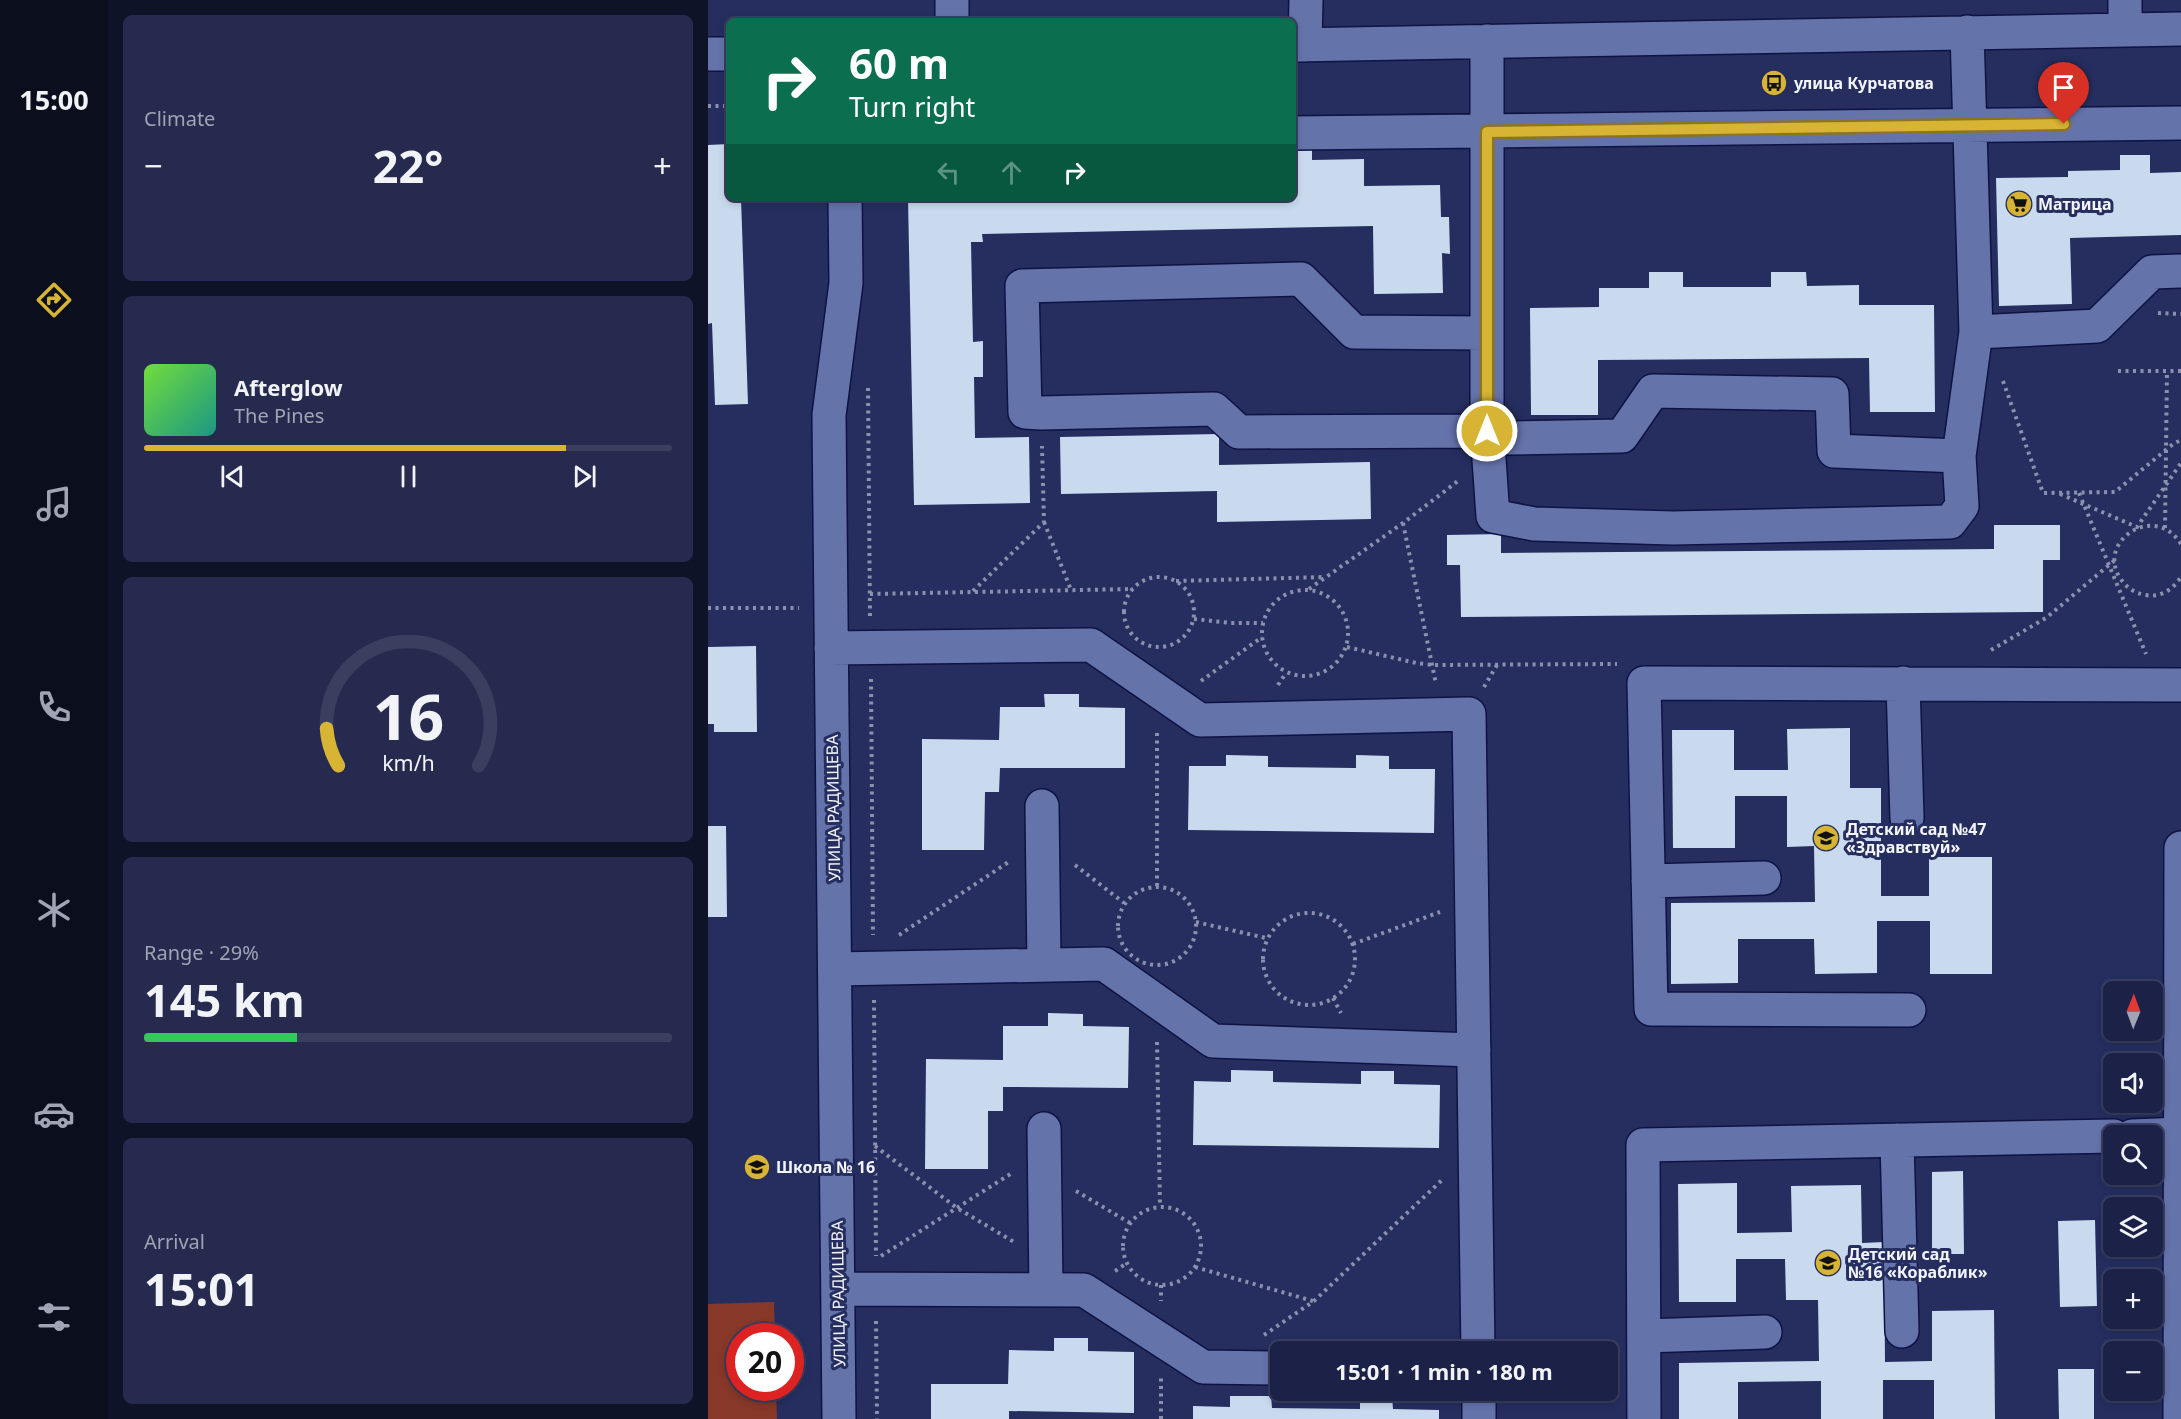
<!DOCTYPE html>
<html lang="en">
<head>
<meta charset="utf-8">
<style>
  :root { --surface:#1c2247; --page:#252a4e; --text:#f1f3f6; --muted:#a0a4b4; --line:#3a3f60; --accent:#d7b434 }
  body { margin:0; font-family:"Noto Sans",sans-serif; background:var(--page); color:var(--text); height:100vh; display:flex; flex-direction:column; font-size:22px; white-space:nowrap }
  * { box-sizing:border-box; margin:0 }
  p { font-size:20px; color:var(--muted) }
  .icon { flex:none; width:33px; height:33px; fill:none; stroke:currentColor; stroke-width:2; stroke-linecap:round; stroke-linejoin:round }
  .map { position:relative; flex:1; overflow:hidden }
  .sheet { display:flex; flex-direction:column; gap:15px; padding:15px; background:#0f1327; width:600px }
  .sheet>* { flex:none }
  .hud { position:absolute; left:18px; top:18px; width:570px; height:183px; border-radius:9px; box-shadow:0 3px 9px #0003,0 0 0 2px var(--line); background:#0b6e4f; color:#fff; overflow:hidden }
  .needle { width:39px; rotate:1deg }
  .buttons { position:absolute; left:1395px; top:981px; display:grid; gap:12px }
  .buttons a { display:grid; place-items:center; width:60px; height:60px; border-radius:9px; background:var(--surface); box-shadow:0 3px 9px #0003,0 0 0 2px var(--line); font-size:30px }
  .speed { position:absolute; left:18px; top:1323px; display:flex; gap:12px; font-size:30px; font-weight:700; text-align:center }
  .speed>* { display:grid; place-content:center; width:78px; height:78px; border-radius:50%; background:var(--surface); box-shadow:0 3px 9px #0003,0 0 0 2px var(--line); line-height:1 }
  .speed .limit { border:9px solid #d22; background:#fff; color:#111 }
  .pin { position:absolute; display:grid; place-items:center; width:51px; height:51px; color:#fff; margin:-62px -26px; border-radius:50% 50% 50% 0; rotate:-45deg; box-shadow:0 0 6px #0007 }
  .pin .icon { rotate:45deg }
  .me { position:absolute; width:66px; margin:-33px; rotate:0deg; stroke-linejoin:round; filter:drop-shadow(0 0 4px #0008) }
  .turn { display:flex; align-items:center; gap:21px; height:126px; padding:0 24px; font-size:27px }
  .turn .icon { width:78px; height:78px; stroke-width:2.5 }
  .turn b { display:block; font-size:42px; line-height:51px }
  .lanes { display:flex; align-items:center; height:57px; padding:0 24px; background:#0003; justify-content:center; gap:30px; direction:ltr }
  .lanes .off { opacity:.35 }
  .big { font-size:45px; font-weight:700; line-height:1.1 }
  .sheet .card { flex:1; display:flex; flex-direction:column; justify-content:center; gap:9px; min-width:0; padding:0 21px; border-radius:9px; background:var(--page) }
  .sheet .dial { align-items:center; gap:0 }
  .dial svg { height:156px; overflow:visible; fill:none; stroke:var(--line); stroke-width:7; stroke-linecap:round; text-anchor:middle }
  .dial text { fill:var(--text); stroke:none }
  .song { display:flex; align-items:center; gap:18px }
  .cover { width:72px; height:72px; border-radius:9px; background:linear-gradient(135deg,hsl(100 70% 55%),hsl(170 70% 35%)) }
  .played { height:6px; border-radius:3px; background:linear-gradient(90deg,var(--accent) 80%,var(--line) 80%) }
  .keys { display:flex; justify-content:space-around; direction:ltr }
  .heat { display:flex; justify-content:space-between; align-items:center; font-size:33px; direction:ltr }
  .charge { height:9px; border-radius:4px; background:linear-gradient(90deg,#34c759 29%,var(--line) 0) }
  .trip { position:absolute; left:562px; top:1341px; width:348px; height:60px; border-radius:9px; background:var(--surface); box-shadow:0 3px 9px #0003,0 0 0 2px var(--line); font-weight:700; line-height:60px; text-align:center }
  main { display:flex; flex:1; min-height:0 }
  .tab-bar { display:flex; flex-direction:column; width:108px; justify-content:space-around; align-items:center; background:#0b0e1c; color:var(--muted) }
  .tab-bar .icon { width:42px; height:42px }
  .tab-bar .selected { color:var(--accent) }
  .tab-bar b { font-size:27px; color:var(--text) }
  .map>svg:first-child { display:block }
  .green { fill:#873828 }
  .building { fill:#c9daee }
  .lines { fill:none; stroke-linecap:round; stroke-linejoin:round }
  .minor-casing { stroke:#0f1343; stroke-width:36 }
  .path { stroke:#8b91ad; stroke-width:4; stroke-dasharray:3 4.5; stroke-linecap:butt }
  .minor { stroke:#6573ab; stroke-width:33 }
  .route-casing { stroke:#8c7522; stroke-width:15 }
  .route { stroke:#d7b434; stroke-width:10 }
  .labels { text-anchor:middle; dominant-baseline:central; stroke-width:6; stroke-linejoin:round; paint-order:stroke }
  .poi-label { font-size:16px; font-weight:bold; fill:#f3f5fb; stroke:#252e5f; text-anchor:start }
  .street-label { font-size:16px; fill:#f3f5fb; stroke:#252e5f }
</style>
</head>
<body>
<main>
<nav class="tab-bar">
<b>15:00</b>
<svg class="icon selected" aria-label="directions" viewBox="0 0 24 24"><path d="M12 3l9 9-9 9-9-9zM9 14v-3h6M13 9l2 2-2 2"/></svg>
<svg class="icon" aria-label="music" viewBox="0 0 24 24"><path d="M9 18V5l10-2v13"/><circle cx="6" cy="18" r="3"/><circle cx="16" cy="16" r="3"/></svg>
<svg class="icon" aria-label="phone" viewBox="0 0 24 24"><path d="M5 4h4l2 5-3 2q2 4 5 5l2-3 5 2v4C11 20 4 13 5 4z"/></svg>
<svg class="icon" aria-label="climate" viewBox="0 0 24 24"><path d="M12 3v18M4 7l16 10M4 17L20 7"/></svg>
<svg class="icon" aria-label="car" viewBox="0 0 24 24"><path d="M5 17H2v-5l4-1 3-4h7l3 4 3 1v5h-3M9 17h6M6 11h13"/><circle cx="7" cy="17" r="2"/><circle cx="17" cy="17" r="2"/></svg>
<svg class="icon" aria-label="filters" viewBox="0 0 24 24"><path d="M4 7h16M4 17h16"/><circle cx="9" cy="7" r="2"/><circle cx="15" cy="17" r="2"/></svg>
</nav>
<section class="sheet">
<div class="card"><p>Climate</p>
<div class="heat"><a>−</a><b class="big">22°</b><a>+</a></div>
</div>
<div class="card">
<div class="song"><i class="cover"></i><div><b>Afterglow</b><p>The Pines</p></div></div>
<div class="played"></div>
<div class="keys"><svg class="icon" aria-label="previous" viewBox="0 0 24 24"><path d="M18 5L8 12l10 7zM5 5v14"/></svg><svg class="icon" aria-label="pause" viewBox="0 0 24 24"><path d="M8 5v14M16 5v14"/></svg><svg class="icon" aria-label="next" viewBox="0 0 24 24"><path d="M6 5l10 7-10 7zM19 5v14"/></svg></div>
</div>
<div class="card dial"><svg viewBox="0 0 100 80">
<path d="M14 69A42 42 0 1 1 86 69"/>
<path d="M14 69A42 42 0 0 1 8 50" stroke="#d7b434"/>
<text x="50" y="56" font-size="32" font-weight="700">16</text>
<text x="50" y="72" font-size="11">km/h</text>
</svg></div>
<div class="card"><p>Range · 29%</p><b class="big">145 km</b><div class="charge"></div></div>
<div class="card"><p>Arrival</p><b class="big">15:01</b></div>
</section>
<div class="map">
<svg width="1473" height="1419" viewBox="0 0 1473 1419">
  <rect width="100%" height="100%" fill="#252e5f"/>
  <path class="green" d="M66,1302L67,1336H32V1388H68L69,1419H0V1304Z"/>
  <path class="building" d="M21,144V198H33L40,404L7,405L4,323L0,324V145Z
    M604,149V160L656,159V186L732,185L733,217H741L742,254L734,253L735,293L666,294L665,226L274,234L275,242H263L265,342L275,341V377H266L267,438L321,437L322,503L206,505L200,198H585V150Z
    M1412,155H1442V173L1473,172V235L1362,238L1364,304L1291,306L1288,178L1360,177V171L1412,170Z
    M941,272H975V287H1063V272H1098L1099,286L1151,285V305H1226L1227,412H1162L1161,358L890,360V415H823L822,308L891,307V288H941Z
    M511,434V465L662,462L663,519L509,522V491L353,494L352,437Z
    M1286,525H1352V560H1335V612L753,617L752,565H739V535L793,534V553L1286,549Z
    M48,646L49,732H6V724H0V647Z
    M336,694H371V707L417,708V768H292L291,792H277L276,850H214V739L291,740L292,707H337Z
    M1142,728V788H1173V896H1221V857H1284V974H1222V921H1169V973L1107,974L1106,939H1030V983L963,984V903L1107,902L1106,846L1079,847V796H1027V848H965L964,730H1026V770H1080L1079,729Z
    M518,755L560,756V767L648,768V755L681,756V769H727L726,833L480,830L481,766H518Z
    M0,826H18L19,917H0Z
    M340,1013L375,1014V1026L421,1027L420,1088L295,1087V1111H280V1169H217L218,1059L295,1060V1026H340Z
    M523,1070L565,1071V1082L653,1084V1071H686V1084L732,1085L731,1148L485,1145L486,1081L523,1082Z
    M1255,1171L1256,1254H1224V1172Z
    M1029,1183V1233L1084,1232L1083,1186L1153,1185L1154,1243L1176,1242L1177,1362L1224,1361V1311L1286,1310L1287,1419H1226V1380H1175V1419H1113V1381L1030,1382V1419H971V1363L1111,1361L1110,1300H1078L1077,1259H1028V1302H971L970,1184Z
    M1387,1220L1389,1306L1352,1307L1350,1221Z
    M346,1338H380V1351L426,1352V1413L301,1411V1419H223V1384H300L301,1350L346,1351Z
    M1350,1369H1386V1419H1351Z
    M522,1396H563L564,1408L652,1409V1396H684L685,1409L731,1410V1419H485V1406L522,1407Z"/>
  <g class="lines">
    <g class="minor-casing">
      <path id="minor" d="M244,0V21
        M1417,30V0
        M779,41V431L802,438L914,436L945,391L1124,394L1126,451L1251,456L1268,332L1259,32
        M585,45L1473,29
        M597,45L598,0
        M0,54H21
        M585,133L1473,123
        M1268,332L1389,326L1444,272L1473,271
        M778,333L646,332L593,279L314,286L317,412L333,413L506,409L531,432L779,431L785,516L826,524L965,528L1242,522L1254,506L1251,456
        M123,648L383,645L492,720L761,714L770,1352
        M1195,683L1199,818
        M334,806L336,965
        M940,881L1056,878
        M127,969L396,964L505,1041L766,1050
        M1201,1010L943,1009L936,683L1473,685
        M336,1129L338,1289
        M1424,1136L1473,1134
        M1189,1140L1194,1331
        M130,1289L376,1290L495,1367L573,1368
        M936,1336L1057,1332
        M771,1390V1419
        M131,1419L121,415L138,283L137,198
        M936,1419L935,1145L1406,1136
        M1472,1419L1473,848"/>
    </g>
    <path class="path" d="M0,106H21
      M1450,313L1473,314
      M1410,371H1473
      M1295,381L1335,493L1407,492L1465,444L1473,440
      M160,388L162,617
      M1371,493L1438,654
      M1352,494L1429,527L1473,463
      M336,522L363,590
      M695,523L728,684
      M1457,528L1459,371
      M1473,544C1447,502 1388,541 1412,578C1419,588 1426,593 1438,595C1453,598 1465,589 1473,577
      M416 612a35 35 0 1 1 70 0a35 35 0 1 1-70 0Z
      M468,581L617,577
      M601,589L695,523L750,481
      M554 633a43 43 0 1 1 86 0a43 43 0 1 1-86 0Z
      M265,591L336,522L334,446
      M162,594L425,589
      M0,608H91
      M486,619L523,623H555
      M639,647L708,663L725,665L909,664
      M1283,650L1338,618L1407,560
      M163,679L165,935
      M493,681L554,637
      M570,685L578,673
      M776,687L789,665
      M367,865L416,903
      M449,886V729
      M410 926a39 39 0 1 1 78 0a39 39 0 1 1-78 0Z
      M555 959a46 46 0 1 1 92 0a46 46 0 1 1-92 0Z
      M488,922L558,938
      M191,935L302,861
      M645,944L732,912
      M625,998L633,1013
      M166,1000L168,1256
      M449,1042L452,1206
      M167,1146L249,1208L306,1242
      M368,1191L422,1223
      M415 1246a39 39 0 1 1 78 0a39 39 0 1 1-78 0Z
      M173,1256L304,1173
      M487,1267L605,1301
      M407,1271L419,1263
      M453,1285V1301
      M168,1321L169,1419
      M556,1335L606,1301L735,1179
      M453,1419V1378"/>
    <use href="#minor" class="minor"/>
  </g>
  <g class="lines">
    <g class="route-casing">
      <path id="route" d="M779,431V132L1356,124"/>
    </g>
    <use href="#route" class="route"/>
  </g>
  <defs>
    <g id="bus-disc" transform="scale(1.35)"><circle r="9.5" fill="#d7b434" stroke="#252e5f"/><path d="M-5-6H5V4H4V6H2V4H-2V6H-4V4H-5ZM-3.5-4V0h7V-4ZM-3.5 1.2v1.5H-2V1.2ZM2 1.2v1.5H3.5V1.2Z" fill="#111"/></g>
    <g id="supermarket-disc" transform="scale(1.35)"><circle r="9.5" fill="#d7b434" stroke="#252e5f"/><path d="M-6-5.5h2.5l.6 2H6L4.5 2H-2.5L-4.4-4H-6ZM-1.5 3.2a1.3 1.3 0 1 0 .1 0ZM3 3.2a1.3 1.3 0 1 0 .1 0Z" fill="#111"/></g>
    <g id="school-disc" transform="scale(1.35)"><circle r="9.5" fill="#d7b434" stroke="#252e5f"/><path d="M0-5L7-2L0 1L-7-2ZM-4 1L0 2.5L4 1V4Q0 6-4 4Z" fill="#111"/></g>
  </defs>
  <g fill-rule="evenodd">
    <use href="#bus-disc" x="1066" y="83"/>
    <use href="#supermarket-disc" x="1311" y="204"/>
    <use href="#school-disc" x="1118" y="838"/>
    <use href="#school-disc" x="49" y="1167"/>
    <use href="#school-disc" x="1120" y="1263"/>
  </g>
  <g class="labels">
    <g class="poi-label">
      <text x="1086" y="83">улица Курчатова</text>
      <text x="1330" y="204">Матрица</text>
      <text x="1138" y="829">Детский сад №47<tspan x="1138" dy="18">«Здравствуй»</tspan></text>
      <text x="68" y="1167">Школа № 16</text>
      <text x="1140" y="1254">Детский сад<tspan x="1140" dy="18">№16 «Кораблик»</tspan></text>
    </g>
    <g class="street-label">
      <text transform="translate(125 808) rotate(-91)">УЛИЦА РАДИЩЕВА</text>
      <text transform="translate(130 1294) rotate(-91)">УЛИЦА РАДИЩЕВА</text>
    </g>
  </g>
</svg>
<div class="buttons">
<a><svg class="needle" viewBox="-14 -14 28 28"><path d="M0-13l5 13h-10z" fill="#e53935"/><path d="M0 13l5-13h-10z" fill="#a0a4b4"/></svg></a>
<a><svg class="icon" aria-label="sound" viewBox="0 0 24 24"><path d="M4 9h4l5-4v14l-5-4H4zM17 9q2 3 0 6"/></svg></a>
<a><svg class="icon" aria-label="search" viewBox="0 0 24 24"><circle cx="10" cy="10" r="6"/><path d="M15 15l6 6"/></svg></a>
<a><svg class="icon" aria-label="layers" viewBox="0 0 24 24"><path d="M12 4l9 5-9 5-9-5zM3 14l9 5 9-5"/></svg></a>
<a>+</a>
<a>−</a>
</div>
<div class="speed"><div class="limit">20</div></div>
<div class="pin" style="left:1356px;top:124px;background:#d93025"><svg class="icon" aria-label="arrive" viewBox="0 0 24 24"><path d="M6 21V4h12l-3 4 3 4H6"/></svg></div>
<svg class="me" style="left:779px;top:431px" viewBox="-20 -20 40 40"><circle r="17" fill="#d7b434" stroke="#fff" stroke-width="3"/><path d="M0-11L8 9 0 5-8 9z" fill="#fff"/></svg>
<div class="trip">15:01 · 1 min · 180 m</div>
<div class="hud">
<div class="turn"><svg class="icon" aria-label="right" viewBox="0 0 24 24"><path d="M7 20v-9h11M14 6l5 5-5 5"/></svg><div><b>60 m</b>Turn right</div></div>
<div class="lanes"><svg class="icon off" aria-label="left" viewBox="0 0 24 24"><path d="M17 20v-9H6M10 6l-5 5 5 5"/></svg><svg class="icon off" aria-label="ahead" viewBox="0 0 24 24"><path d="M12 20V5M6 11l6-6 6 6"/></svg><svg class="icon" aria-label="right" viewBox="0 0 24 24"><path d="M7 20v-9h11M14 6l5 5-5 5"/></svg></div>
</div>
</div>
</main>
</body>
</html>
